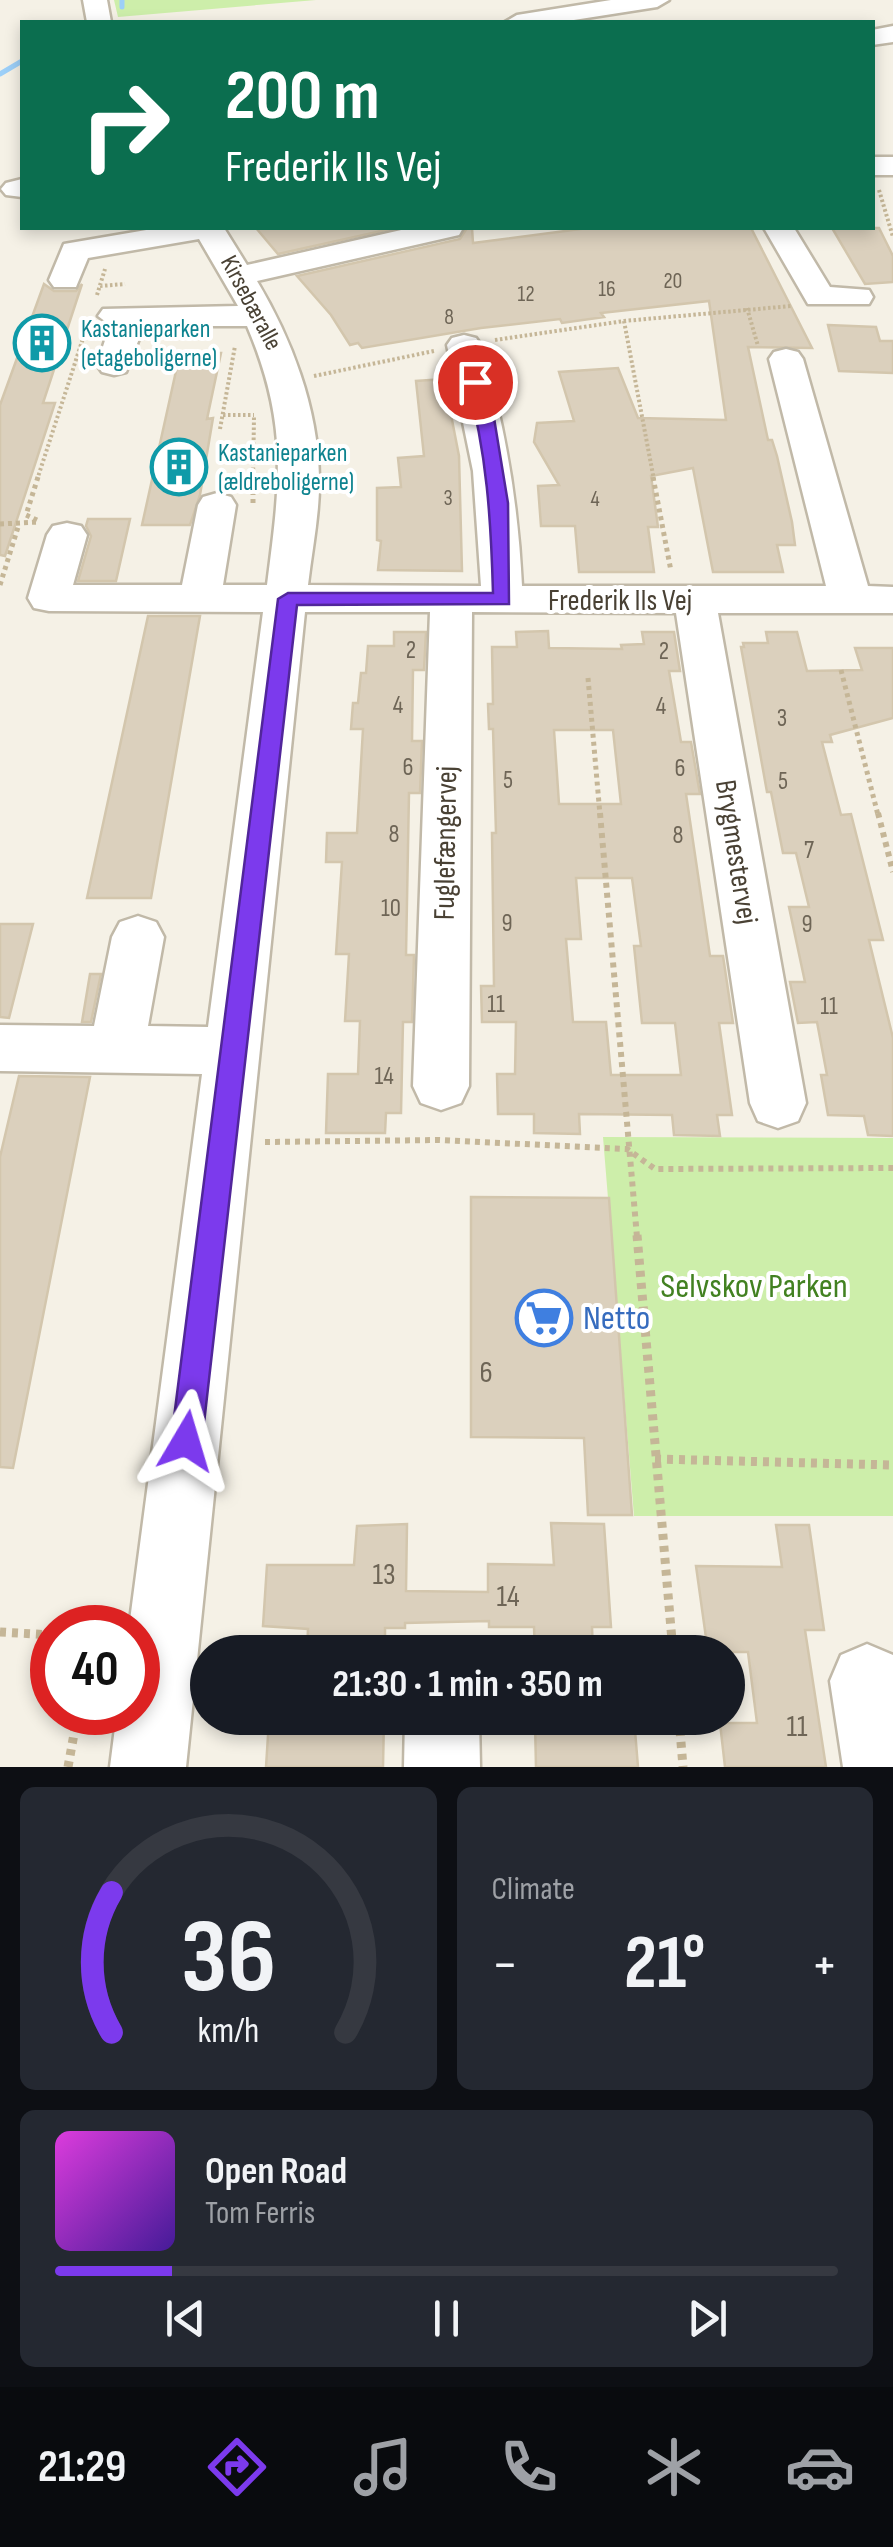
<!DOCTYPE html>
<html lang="en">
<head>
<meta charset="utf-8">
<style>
  :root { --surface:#171b24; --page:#242831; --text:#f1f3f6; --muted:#9ea1a6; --line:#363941; --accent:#7c3aed }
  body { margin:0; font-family:"Sofia Sans Condensed",sans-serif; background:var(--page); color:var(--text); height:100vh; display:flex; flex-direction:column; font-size:38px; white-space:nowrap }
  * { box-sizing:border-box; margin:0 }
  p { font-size:32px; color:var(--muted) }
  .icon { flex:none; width:55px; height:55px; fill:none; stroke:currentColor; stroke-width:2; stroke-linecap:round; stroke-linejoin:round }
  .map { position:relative; height:1767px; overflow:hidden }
  .side { display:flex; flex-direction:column; gap:20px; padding:20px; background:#0d0f14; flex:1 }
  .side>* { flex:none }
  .hud { position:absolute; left:20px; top:20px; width:855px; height:210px; border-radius:0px; box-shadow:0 5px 15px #0003; background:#0b6e4f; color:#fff; overflow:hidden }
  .speed { position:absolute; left:30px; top:1605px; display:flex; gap:20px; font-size:50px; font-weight:700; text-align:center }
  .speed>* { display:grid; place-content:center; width:130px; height:130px; border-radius:50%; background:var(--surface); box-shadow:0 5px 15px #0003; line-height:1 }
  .speed .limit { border:15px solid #d22; background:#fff; color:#111 }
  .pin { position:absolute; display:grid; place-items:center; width:85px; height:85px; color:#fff; margin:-42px; border:5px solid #fff; border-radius:50%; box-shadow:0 2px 10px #0007 }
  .me { position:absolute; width:110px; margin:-55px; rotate:7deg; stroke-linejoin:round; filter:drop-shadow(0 0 8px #0008) }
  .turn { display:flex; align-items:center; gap:35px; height:210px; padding:0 40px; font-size:45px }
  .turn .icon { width:130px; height:130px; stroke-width:2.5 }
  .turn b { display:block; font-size:70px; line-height:85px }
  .big { font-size:75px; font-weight:700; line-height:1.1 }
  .side .card { flex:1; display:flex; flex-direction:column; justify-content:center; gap:15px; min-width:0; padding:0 35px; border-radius:15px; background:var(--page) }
  .side .dial { align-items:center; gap:0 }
  .dial svg { height:260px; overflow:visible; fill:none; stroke:var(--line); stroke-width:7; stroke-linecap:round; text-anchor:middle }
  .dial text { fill:var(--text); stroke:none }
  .song { display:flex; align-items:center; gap:30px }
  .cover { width:120px; height:120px; border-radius:15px; background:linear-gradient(135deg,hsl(300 70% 55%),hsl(260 70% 35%)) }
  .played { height:10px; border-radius:5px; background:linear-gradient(90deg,var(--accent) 15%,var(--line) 15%) }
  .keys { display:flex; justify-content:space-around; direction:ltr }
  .heat { display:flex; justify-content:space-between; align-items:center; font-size:55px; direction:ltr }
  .side .tiles { flex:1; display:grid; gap:20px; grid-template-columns:1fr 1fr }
  .card:last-child { grid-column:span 2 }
  .trip { position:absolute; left:190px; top:1635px; width:555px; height:100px; border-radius:50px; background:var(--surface); box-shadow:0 5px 15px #0003; font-weight:700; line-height:100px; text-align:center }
  .tab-bar { display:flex; height:160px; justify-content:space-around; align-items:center; background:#090b0e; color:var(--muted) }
  .tab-bar .icon { width:70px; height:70px }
  .tab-bar .selected { color:var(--accent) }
  .tab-bar b { font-size:45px; color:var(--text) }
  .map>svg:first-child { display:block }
  .green { fill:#cdeeaa }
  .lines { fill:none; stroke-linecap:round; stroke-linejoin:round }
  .stream { stroke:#9ccff8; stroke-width:5 }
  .building { fill:#dbd0bd; stroke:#d3c6ad; stroke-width:2.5; fill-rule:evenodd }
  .minor-casing { stroke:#c1b9a8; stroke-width:5 }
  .path-far3 { stroke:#c5b697; stroke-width:4; stroke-dasharray:2.5 2.5; stroke-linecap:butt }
  .path-far2 { stroke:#c5b697; stroke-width:5; stroke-dasharray:4 4; stroke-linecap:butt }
  .path-far1 { stroke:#c5b697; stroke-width:6; stroke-dasharray:5 5; stroke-linecap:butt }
  .path { stroke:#c5b697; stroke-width:9; stroke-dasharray:6 6; stroke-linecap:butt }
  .minor { fill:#fff; fill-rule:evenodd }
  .route { fill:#7c3aed; stroke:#51269a; stroke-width:2.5 }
  .labels { text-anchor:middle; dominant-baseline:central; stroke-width:8; stroke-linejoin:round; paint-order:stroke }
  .far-number-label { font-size:22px; fill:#6e6556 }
  .far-street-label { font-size:25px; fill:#494134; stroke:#fff }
  .far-culture-label { font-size:25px; fill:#0d838f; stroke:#fff; text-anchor:start }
  .number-label { font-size:25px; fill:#6e6556 }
  .street-label { font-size:30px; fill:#494134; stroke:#fff }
  .near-number-label { font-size:30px; fill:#6e6556 }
  .near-park-label { font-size:35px; fill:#428121; stroke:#fff }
  .near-shop-label { font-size:35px; fill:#366cbe; stroke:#fff; text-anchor:start }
</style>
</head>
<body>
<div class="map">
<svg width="893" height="1767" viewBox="0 0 893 1767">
  <rect width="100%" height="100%" fill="#f5f1e6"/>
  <path class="green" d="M114,0H316L118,17Z
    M603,1137L893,1138V1516H634Z"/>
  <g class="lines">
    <path class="stream" d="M122,0V7
      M0,74L22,61"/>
  </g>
  <path class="building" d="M256,228H395L278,254Z
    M467,228H472L473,243L588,228H751L812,348L748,347L768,440H772L777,456L792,522L795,545H777L783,572H713L693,468L651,476L658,527H648L654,572H579L575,526H541L538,486L559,485L534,442L537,423L574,421L559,372L618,368L638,418L726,420L709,301L601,313L604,317L562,323L560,319L481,328L362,348L358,343L350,345L331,315L297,276L460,239Z
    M832,228H879L893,256V282L865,284Z
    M44,284L54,291H76L82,284L43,403H55L5,556L0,555V405Z
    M828,325L876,327L880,341H893V373L839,371Z
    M180,353H221L207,419L213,418L200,495L190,525H142Z
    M444,379L459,456L462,571L378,570L381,541L377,540V488L401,487L398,458L424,456L416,381Z
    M88,519H130L116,581H78L91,536L86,526Z
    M148,616H200L151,898H87Z
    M548,631L549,648L622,649L621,645L644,644L642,632H674L680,671H669L681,742H691L700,794H686L710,956H723L733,1023H719L732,1115H717L720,1136L674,1135L672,1115L579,1114L580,1134L534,1133V1114H498L497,1074H515L516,1022H482L481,986H494L492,833H496L493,729H489L488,704H493L492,647H517L516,632ZM554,730H613L621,804H559ZM576,878H632L641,946H634L642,1023H675L681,1075H611L606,1022H573L566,939H581Z
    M394,632H426L424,670H413L412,741H422L420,793H409L406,955H414L412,1022H403L401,1113H386L385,1133H326L328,1074H358L360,1021H345L349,954H336L342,862H326L327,833H357L363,729H351L353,703H358L361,673H366L368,646H394Z
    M766,632H797L807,671L862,670L855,648H893V718L830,735L832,742H822L841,815L851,814L883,940H869L893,1038V1136L868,1135L864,1116L828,1115L821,1075H827L817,1022L798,1023L790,982H805L789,907H809L796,853H783L771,792H767L741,647H744L743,643H768Z
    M0,924H33L9,1018L0,1017Z
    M90,974H101L91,1022H82Z
    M19,1076L90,1077L13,1468L0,1467V1157Z
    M471,1197L609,1198L632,1515H588L584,1438L471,1437Z
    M551,1523L604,1524L611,1627H592L593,1652H535L534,1627H489V1621L405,1623V1628H385V1652H307L308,1629L263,1626L267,1565H354L357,1526L407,1524L406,1591L488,1592V1564L554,1565Z
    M776,1525H809L824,1630H805L826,1767H725L720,1723H757L748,1652H708L696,1566L782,1567Z
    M347,1718H384L383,1767H266L269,1720Z
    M539,1718H634L638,1767H536L535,1722H539Z"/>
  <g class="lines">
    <g class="minor-casing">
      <path id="minor" d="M83,0H107L111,22H87Z
        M611,0H669L657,7L561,22H505L517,15Z
        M893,26V42L872,45V30Z
        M872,157H893V175H872Z
        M22,179V197L6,195L1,189L6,183Z
        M158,228H224L247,265L410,228H463L459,235L257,281C291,338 318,407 319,477C320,512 312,550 308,585L481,586L473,471L447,345L452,338L464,335L476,338L481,345C505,424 518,503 522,586H826L769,359L774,352L786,349L798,352L803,359L868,586L893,587V613H718L806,1103L798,1121L778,1128L758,1121L750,1103L676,613L472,612L469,1086L461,1103L441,1110L421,1103L413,1086L430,612H305L186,1767H110L117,1712H138V1628H129L202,1074L0,1071V1025L94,1026L112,937L120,922L138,916L156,922L164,937L148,1026L208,1027L263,612L49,611L34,608L28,598L47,535L53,526L67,523L81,526L87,535L73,585H182L198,505L203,497L217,493L231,497L236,505L223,585H267C280,483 289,424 247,326H144L126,372L114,375L102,372L97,365L110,325L98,316L103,309L238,306L199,239L88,258L76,287H54L49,280L64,244Z
        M764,228H794L830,287L869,290L873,297L869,304H808Z
        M867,1644L893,1655V1767H843L830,1681L841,1655Z
        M405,1718H479L480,1767H404Z"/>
    </g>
    <path class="path-far3" d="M879,190L893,237
      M100,286L125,284
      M97,295L105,269
      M747,308L758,346
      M624,321L654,480
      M495,340L624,321L791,306
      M314,376L434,351
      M223,415H254
      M220,429L235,346
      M37,480L87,326
      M253,480L254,416"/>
    <path class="path-far2" d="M38,477L26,515L39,521
      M653,477L671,571
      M253,503V477
      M0,524L39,522
      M0,585L19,524
      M841,670L878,815
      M588,678L600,815"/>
    <path class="path-far1" d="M600,813L637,1237
      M878,813L893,872
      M265,1142L439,1140L627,1149L655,1169L893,1168"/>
    <path class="path" d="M637,1235L673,1652
      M655,1459L893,1465
      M0,1632L52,1635
      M679,1718L683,1767
      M68,1767L78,1712"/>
    <use href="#minor" class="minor"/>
  </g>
  <path class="route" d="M475,377L483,382L494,418L508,503L509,604L297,605L202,1441L197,1452L186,1456L176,1452L171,1441L278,599L288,593H493C491,521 487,452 467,382Z"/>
  <defs>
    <g id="building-ring" transform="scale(2.875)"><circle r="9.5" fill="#fff" stroke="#0f9aa8" stroke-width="1.5"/><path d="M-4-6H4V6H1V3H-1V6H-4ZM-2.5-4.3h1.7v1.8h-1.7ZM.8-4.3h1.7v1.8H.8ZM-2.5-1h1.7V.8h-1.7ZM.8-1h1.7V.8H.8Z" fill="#0f9aa8"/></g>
    <g id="supermarket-ring" transform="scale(2.875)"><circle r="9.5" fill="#fff" stroke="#3f7fe0" stroke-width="1.5"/><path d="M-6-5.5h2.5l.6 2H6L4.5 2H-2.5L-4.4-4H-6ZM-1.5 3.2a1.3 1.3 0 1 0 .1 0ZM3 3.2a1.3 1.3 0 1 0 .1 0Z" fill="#3f7fe0"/></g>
  </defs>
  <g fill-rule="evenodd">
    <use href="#building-ring" x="42" y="343"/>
    <use href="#building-ring" x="179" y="467"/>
    <use href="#supermarket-ring" x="544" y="1318"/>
  </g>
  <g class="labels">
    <g class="far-number-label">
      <text x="673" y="281">20</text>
      <text x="607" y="289">16</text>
      <text x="526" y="294">12</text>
      <text x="449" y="317">8</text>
      <text x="448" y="498">3</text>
      <text x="595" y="499">4</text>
    </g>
    <g class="far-street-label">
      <text transform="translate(251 303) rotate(62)">Kirsebæralle</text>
    </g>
    <g class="far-culture-label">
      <text x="81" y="329">Kastanieparken<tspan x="81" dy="29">(etageboligerne)</tspan></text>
      <text x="218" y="453">Kastanieparken<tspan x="218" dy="29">(ældreboligerne)</tspan></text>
    </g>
    <g class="number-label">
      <text x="411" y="650">2</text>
      <text x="664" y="651">2</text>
      <text x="398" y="705">4</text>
      <text x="661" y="706">4</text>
      <text x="782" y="718">3</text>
      <text x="408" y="767">6</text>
      <text x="680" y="768">6</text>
      <text x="508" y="780">5</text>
      <text x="783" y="781">5</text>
      <text x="394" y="834">8</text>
      <text x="678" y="835">8</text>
      <text x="809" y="850">7</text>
      <text x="391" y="908">10</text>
      <text x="507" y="923">9</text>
      <text x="807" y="924">9</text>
      <text x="496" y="1004">11</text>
      <text x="829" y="1006">11</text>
      <text x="384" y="1076">14</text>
    </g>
    <g class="street-label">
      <text x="620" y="601">Frederik IIs Vej</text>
      <text transform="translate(446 843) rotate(-89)">Fuglefængervej</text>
      <text transform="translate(736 852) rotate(81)">Brygmestervej</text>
    </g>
    <g class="near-number-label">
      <text x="486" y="1373">6</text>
      <text x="384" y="1575">13</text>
      <text x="508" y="1597">14</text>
      <text x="797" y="1727">11</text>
    </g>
    <g class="near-park-label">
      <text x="754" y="1286">Selvskov Parken</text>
    </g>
    <g class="near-shop-label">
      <text x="583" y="1318">Netto</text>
    </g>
  </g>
</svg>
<div class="speed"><div class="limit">40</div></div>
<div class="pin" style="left:475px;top:382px;background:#d93025"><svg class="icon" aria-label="arrive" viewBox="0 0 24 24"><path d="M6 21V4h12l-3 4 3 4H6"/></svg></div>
<svg class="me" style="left:186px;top:1441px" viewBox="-20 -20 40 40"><path d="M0-17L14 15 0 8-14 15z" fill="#7c3aed" stroke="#fff" stroke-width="4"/></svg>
<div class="trip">21:30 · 1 min · 350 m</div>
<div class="hud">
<div class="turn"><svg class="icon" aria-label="right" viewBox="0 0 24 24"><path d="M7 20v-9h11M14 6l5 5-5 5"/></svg><div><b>200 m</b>Frederik IIs Vej</div></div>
</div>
</div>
<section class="side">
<div class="tiles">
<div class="card dial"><svg viewBox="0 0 100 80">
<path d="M14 69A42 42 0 1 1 86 69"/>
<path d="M14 69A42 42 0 0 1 14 26" stroke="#7c3aed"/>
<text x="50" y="56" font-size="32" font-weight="700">36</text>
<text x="50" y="72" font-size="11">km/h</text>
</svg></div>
<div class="card"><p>Climate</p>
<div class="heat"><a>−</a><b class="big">21°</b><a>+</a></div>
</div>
<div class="card">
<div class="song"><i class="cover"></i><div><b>Open Road</b><p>Tom Ferris</p></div></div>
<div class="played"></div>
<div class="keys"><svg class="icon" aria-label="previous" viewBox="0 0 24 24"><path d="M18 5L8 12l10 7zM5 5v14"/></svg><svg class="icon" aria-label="pause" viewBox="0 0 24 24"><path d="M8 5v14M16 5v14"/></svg><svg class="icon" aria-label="next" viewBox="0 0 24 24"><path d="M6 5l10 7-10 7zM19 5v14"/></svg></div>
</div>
</div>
</section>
<nav class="tab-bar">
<b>21:29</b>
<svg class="icon selected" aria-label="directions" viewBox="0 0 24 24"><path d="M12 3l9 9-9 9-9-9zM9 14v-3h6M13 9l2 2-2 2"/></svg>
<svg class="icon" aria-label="music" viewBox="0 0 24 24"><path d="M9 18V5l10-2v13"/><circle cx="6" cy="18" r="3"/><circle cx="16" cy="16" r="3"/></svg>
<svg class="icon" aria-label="phone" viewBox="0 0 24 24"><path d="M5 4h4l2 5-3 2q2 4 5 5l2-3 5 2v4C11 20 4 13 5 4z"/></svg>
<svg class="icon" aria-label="climate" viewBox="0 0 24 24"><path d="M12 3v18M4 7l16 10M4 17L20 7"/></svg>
<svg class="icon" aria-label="car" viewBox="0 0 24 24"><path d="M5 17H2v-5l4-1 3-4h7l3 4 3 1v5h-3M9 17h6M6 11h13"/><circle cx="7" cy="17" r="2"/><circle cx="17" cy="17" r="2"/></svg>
</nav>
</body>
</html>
